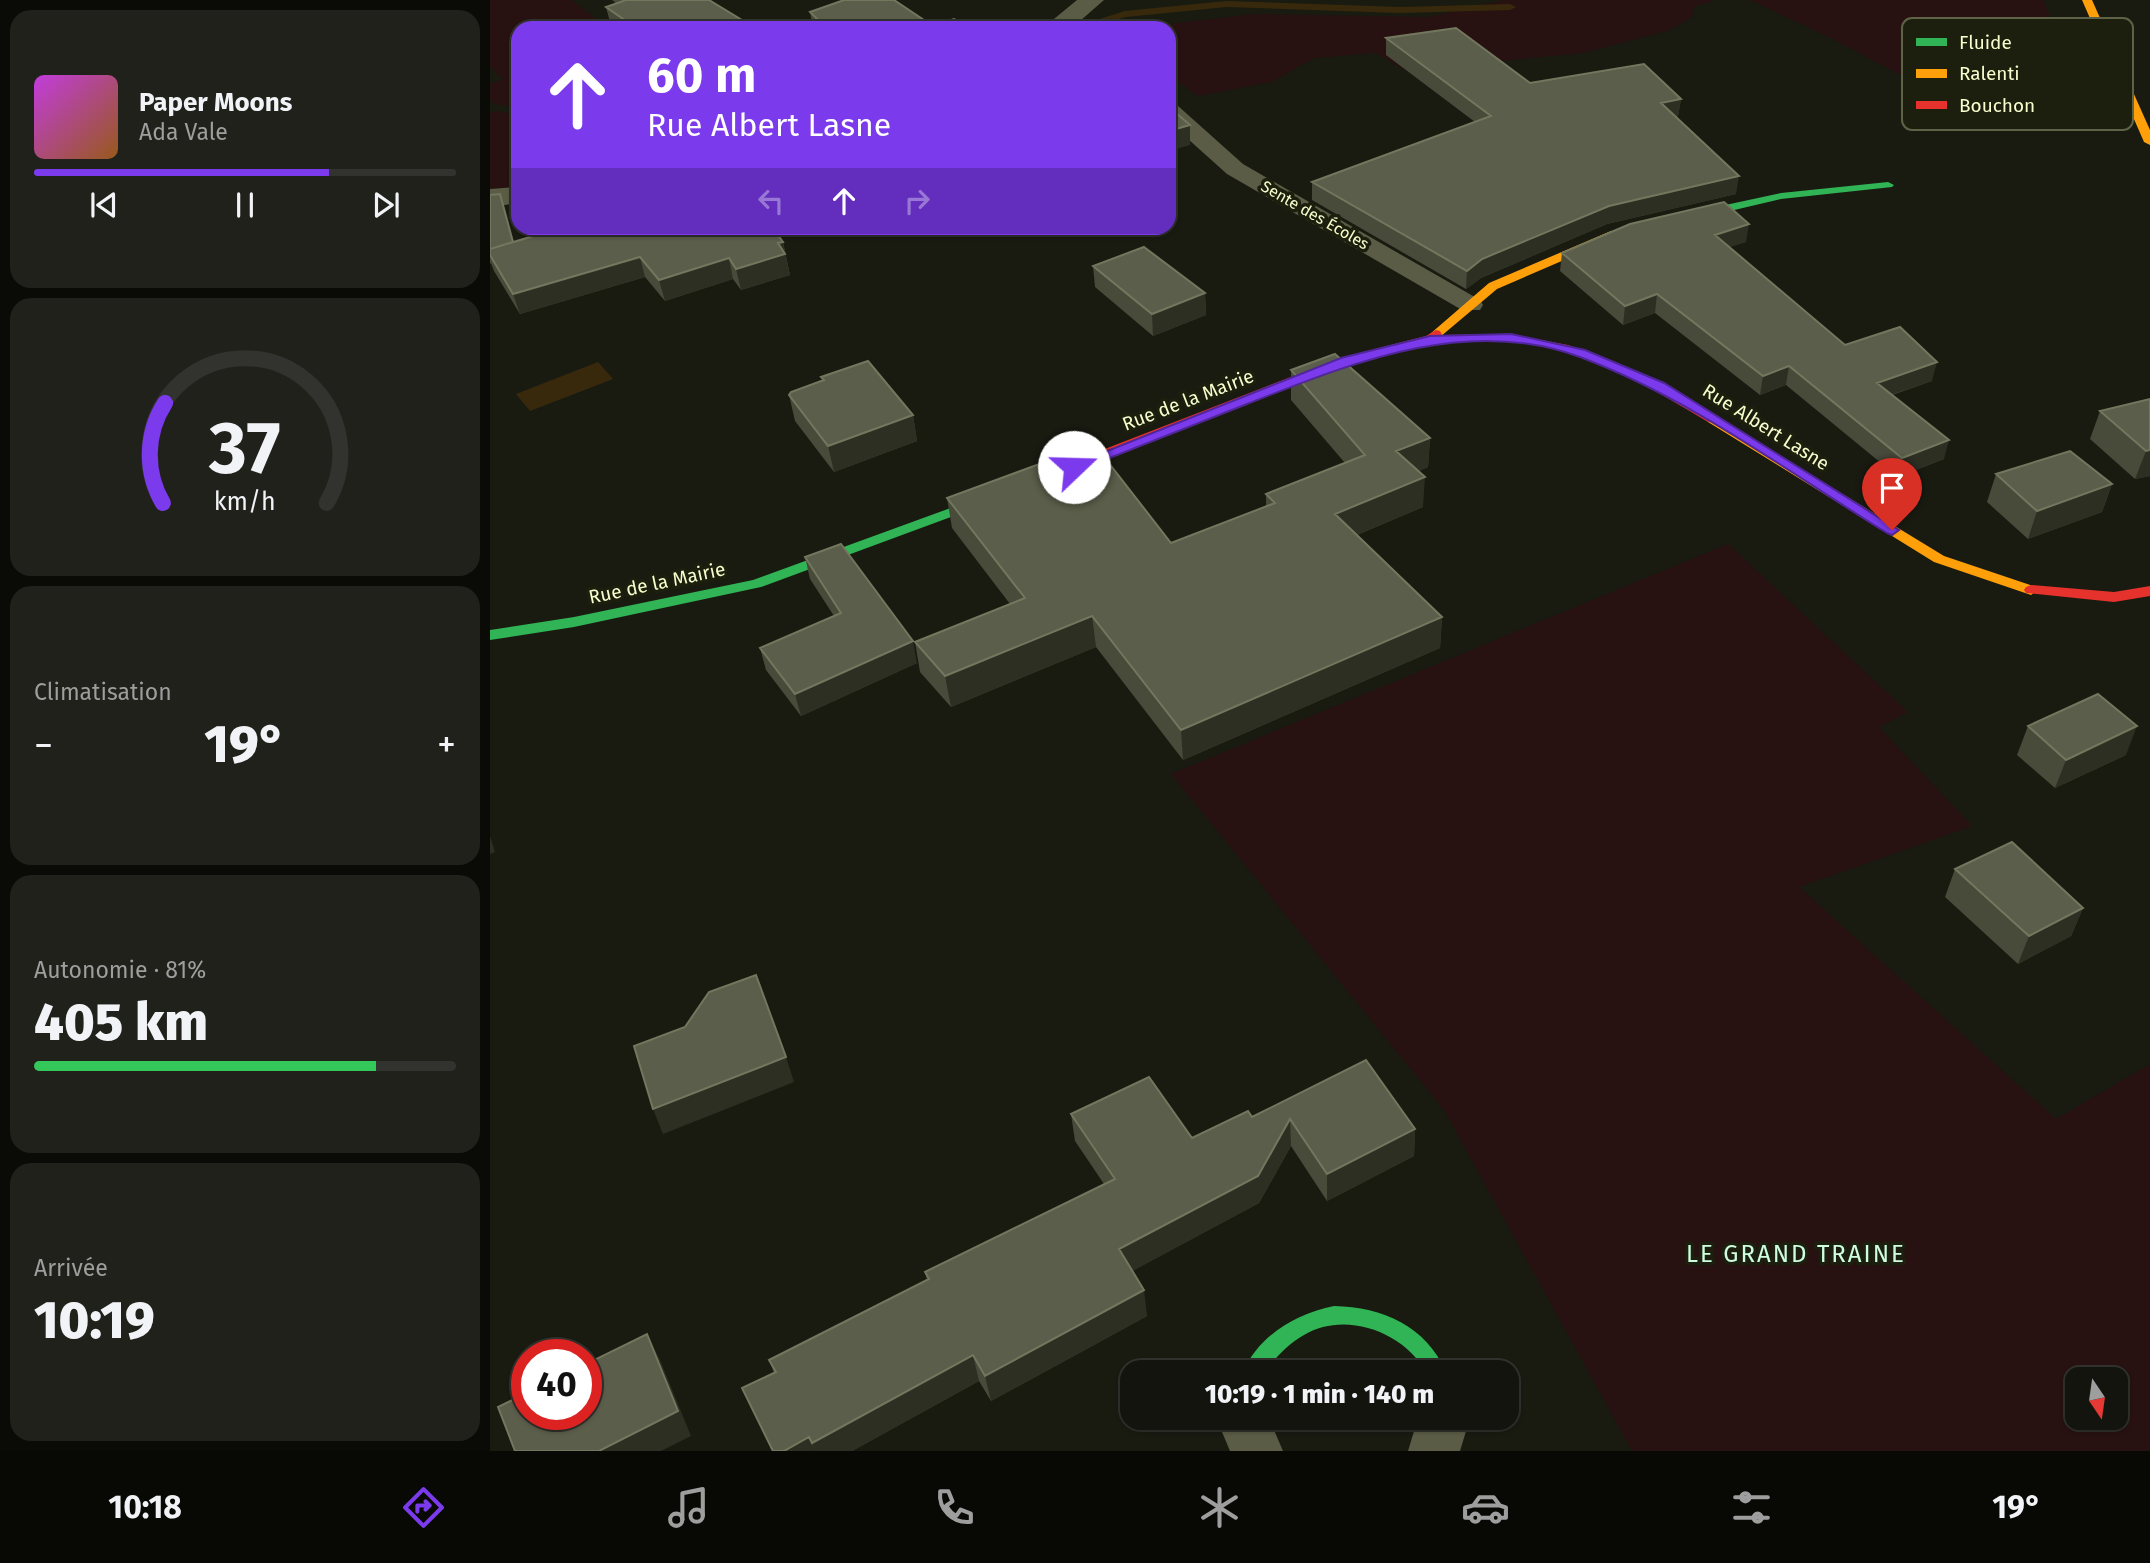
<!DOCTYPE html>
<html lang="fr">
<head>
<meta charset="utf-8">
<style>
  :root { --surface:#13140d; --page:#20211b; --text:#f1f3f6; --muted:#9d9e9d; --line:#32332e; --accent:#7c3aed }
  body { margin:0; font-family:"Fira Sans",sans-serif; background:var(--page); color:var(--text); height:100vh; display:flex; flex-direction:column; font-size:26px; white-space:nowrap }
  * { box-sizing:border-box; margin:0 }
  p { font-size:23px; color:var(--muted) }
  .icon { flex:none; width:38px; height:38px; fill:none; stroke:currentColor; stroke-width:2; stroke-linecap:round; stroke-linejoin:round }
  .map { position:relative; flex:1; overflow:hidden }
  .details { display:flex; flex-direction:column; gap:10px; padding:10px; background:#0a0b07; width:490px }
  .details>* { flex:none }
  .banner { position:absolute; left:21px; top:21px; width:665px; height:214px; border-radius:21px; box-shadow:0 2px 5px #0004,0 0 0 2px var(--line); background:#7c3aed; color:#fff; overflow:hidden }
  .needle { width:46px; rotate:167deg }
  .buttons { position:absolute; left:1575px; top:1367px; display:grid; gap:14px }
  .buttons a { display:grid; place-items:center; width:63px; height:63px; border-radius:14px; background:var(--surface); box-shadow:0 2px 5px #0004,0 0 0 2px var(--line); font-size:35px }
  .speed { position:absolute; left:21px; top:1339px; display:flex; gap:14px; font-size:35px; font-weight:700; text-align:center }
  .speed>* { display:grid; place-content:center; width:91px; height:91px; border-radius:50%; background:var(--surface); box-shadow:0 2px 5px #0004,0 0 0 2px var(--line); line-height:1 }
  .speed .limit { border:10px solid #d22; background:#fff; color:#111 }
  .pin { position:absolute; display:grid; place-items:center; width:60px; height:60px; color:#fff; margin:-72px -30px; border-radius:50% 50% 50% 0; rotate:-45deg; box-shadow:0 0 7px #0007 }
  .pin .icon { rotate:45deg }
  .me { position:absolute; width:77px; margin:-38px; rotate:69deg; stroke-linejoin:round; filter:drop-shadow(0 0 5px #0008) }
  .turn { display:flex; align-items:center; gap:24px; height:147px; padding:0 21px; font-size:32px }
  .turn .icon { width:91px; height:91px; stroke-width:2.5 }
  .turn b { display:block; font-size:49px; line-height:60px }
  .lanes { display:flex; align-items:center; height:66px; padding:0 21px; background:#0003; justify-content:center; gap:35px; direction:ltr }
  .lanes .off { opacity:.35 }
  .big { font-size:52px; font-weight:800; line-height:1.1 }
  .details .tile { flex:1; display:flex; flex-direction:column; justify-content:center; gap:10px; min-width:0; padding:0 24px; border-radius:21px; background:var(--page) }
  .details .dial { align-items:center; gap:0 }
  .dial svg { height:182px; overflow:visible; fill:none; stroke:var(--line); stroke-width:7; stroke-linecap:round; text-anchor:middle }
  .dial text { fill:var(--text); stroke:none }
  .song { display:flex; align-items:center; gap:21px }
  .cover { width:84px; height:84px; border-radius:10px; background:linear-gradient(135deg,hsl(290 70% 55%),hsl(30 70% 35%)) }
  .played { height:7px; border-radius:4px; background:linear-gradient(90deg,var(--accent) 70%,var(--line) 70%) }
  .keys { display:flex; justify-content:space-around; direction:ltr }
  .heat { display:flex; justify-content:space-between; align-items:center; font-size:38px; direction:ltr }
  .charge { height:10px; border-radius:5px; background:linear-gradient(90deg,#34c759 81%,var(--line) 0) }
  .trip { position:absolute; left:630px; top:1360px; width:399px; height:70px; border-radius:21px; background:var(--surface); box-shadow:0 2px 5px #0004,0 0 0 2px var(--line); font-weight:800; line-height:70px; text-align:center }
  .tabs { display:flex; height:112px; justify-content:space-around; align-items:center; background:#080805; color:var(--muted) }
  .tabs .icon { width:49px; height:49px }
  .tabs .selected { color:var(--accent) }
  .tabs b { font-size:32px; color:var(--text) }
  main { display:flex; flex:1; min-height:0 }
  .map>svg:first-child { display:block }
  .green { fill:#271111; fill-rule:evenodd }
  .water { fill:#38290c }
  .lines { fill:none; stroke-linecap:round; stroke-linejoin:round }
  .stream { fill:#38290c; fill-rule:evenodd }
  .lane { fill:#5a5c46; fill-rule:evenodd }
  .street { fill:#5a5c46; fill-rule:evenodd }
  .fast { fill:#30b455; fill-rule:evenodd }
  .slow { fill:#ff9f0a; fill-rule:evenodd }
  .jam { fill:#e5322d; fill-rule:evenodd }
  .wall { fill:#484a3a }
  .shaded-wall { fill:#2d2f23 }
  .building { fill:#5b5e4a; stroke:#73775e; stroke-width:2 }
  .route { fill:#7c3aed; stroke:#51269a; stroke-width:2 }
  .labels { text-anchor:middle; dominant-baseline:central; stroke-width:7; stroke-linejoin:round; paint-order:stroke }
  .far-street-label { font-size:16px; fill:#f7fdcd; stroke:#1c1f0d }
  .street-label { font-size:19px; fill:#f7fdcd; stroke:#1c1f0d }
  .near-neighbourhood-label { font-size:24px; letter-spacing:2px; fill:#cffde0; stroke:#1c1f0d }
  .key { fill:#1c1f0d; stroke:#5e6247; stroke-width:2 }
  .key-label { font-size:19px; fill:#f7fdcd }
</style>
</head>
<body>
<main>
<section class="details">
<div class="tile">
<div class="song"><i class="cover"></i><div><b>Paper Moons</b><p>Ada Vale</p></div></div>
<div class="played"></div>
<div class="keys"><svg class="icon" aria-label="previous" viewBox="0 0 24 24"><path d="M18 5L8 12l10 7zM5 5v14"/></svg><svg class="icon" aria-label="pause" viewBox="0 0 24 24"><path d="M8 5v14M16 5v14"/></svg><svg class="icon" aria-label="next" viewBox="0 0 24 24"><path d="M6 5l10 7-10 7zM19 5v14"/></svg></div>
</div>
<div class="tile dial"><svg viewBox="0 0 100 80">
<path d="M14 69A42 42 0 1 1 86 69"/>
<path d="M14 69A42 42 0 0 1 15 25" stroke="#7c3aed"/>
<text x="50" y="56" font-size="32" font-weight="700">37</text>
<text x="50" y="72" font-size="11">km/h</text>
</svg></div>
<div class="tile"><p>Climatisation</p>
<div class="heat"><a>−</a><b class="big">19°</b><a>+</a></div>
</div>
<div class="tile"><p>Autonomie · 81%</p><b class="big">405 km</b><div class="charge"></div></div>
<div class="tile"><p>Arrivée</p><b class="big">10:19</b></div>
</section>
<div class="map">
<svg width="1660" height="1451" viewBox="0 0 1660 1451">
  <rect width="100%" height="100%" fill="#191b11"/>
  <path class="green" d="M0,0H82L117,28H28V108L5,104L0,99V84L13,79L0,67Z
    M1014,0H1226L1205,6L1202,17L1180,30L1093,53L1000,62L922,74L886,53L824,58L782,82L708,96L679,75V28H663L677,24L765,14L939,17Z
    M1260,0H1554L1565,32L1506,63L1431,86L1341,38Z
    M8,111L28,115V186L0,189V112Z
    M1238,544L1418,712L1389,727L1482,826L1309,887L1566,1119L1660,1064V1451H1142L954,1110L681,774ZM1626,1379V1418H1587V1379Z"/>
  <path class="water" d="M108,362L123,379L40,411L26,394Z"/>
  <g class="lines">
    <path class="stream" d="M736,1L910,7L1020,4L1026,7L1020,10L910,13L736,7L636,17L600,27L594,24L635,11Z"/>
    <path class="lane" d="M679,103L687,105L753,164L990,300L993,305L990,310H972L737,174L679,122Z"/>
    <path class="street" d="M587,0H614L582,28H553Z
      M28,187V203L0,207V189Z
      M731,1418H783L784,1430L793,1451H740L732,1432Z
      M928,1418H980L970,1451H918Z"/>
    <path class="fast" d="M1398,182L1404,185L1402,187L1291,199L1189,223L1183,219L1189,215L1291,193Z
      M510,490L515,491L517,494L515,497L271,587L84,627L0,640V630L84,617L263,580Z
      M844,1306C893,1307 936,1326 956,1372H936C914,1332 855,1310 814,1335C798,1344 786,1357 775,1372H753C769,1335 806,1314 844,1306Z"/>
    <path class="slow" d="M1592,0H1602L1660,130V145L1654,142Z
      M1121,231L1125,232V238L1007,289L950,337H942L940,334L999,283Z
      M1223,415L1454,556L1546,587L1548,590L1541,595L1444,562L1218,422L1216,419Z"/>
    <path class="jam" d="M946,330L950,331L952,335L1020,334L1078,345L1156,376L1230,419L1228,422H1218C1165,390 1111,358 1049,346C945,325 847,369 751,406C690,429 629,453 568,477H558L556,474L558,471L850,358L936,336Z
      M1541,585L1624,592L1660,586V596L1624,602L1536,593L1534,590L1536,587Z"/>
  </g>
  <path class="wall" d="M122,0H219L265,28H125L121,26L116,7L127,4Z
    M320,12L443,26L482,28H323Z
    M896,38L1040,83L1191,99L1188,116L1186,117L1246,194L1117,224L991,278L976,289L822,200V182L985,122L896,55Z
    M0,195L24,242H293L300,275L251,290L243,279L175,301L155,277L30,314L4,271L1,263L0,264Z
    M1256,242L1239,247L1355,345L1442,381L1402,395L1454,459L1408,477L1296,385L1270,395L1165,313L1133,325L1070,271L1072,253Z
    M603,266L715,293L716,315L663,336L605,287Z
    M801,370L940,438L938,467L929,471L933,507L867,535L952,617L950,648L693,760L606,647L461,707L430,672L425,642L520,604L462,528L457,498L681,543L776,506V494L855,463L801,400Z
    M331,377L423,415L427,441L344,472L305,421L299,395L332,381Z
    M1660,399V476L1645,479L1600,439L1610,411Z
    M1506,474L1622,484L1612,512L1538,539L1497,502Z
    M315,557L427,663L311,716L276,670L270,648L344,616L320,579Z
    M1538,726L1636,755L1565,788L1527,755Z
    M1465,869L1593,908L1581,936L1528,964L1455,897Z
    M581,1114L702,1138L762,1117L925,1129L924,1156L837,1201L801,1146L769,1203L642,1271L657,1316L501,1401L489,1381L362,1451H282L252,1388L284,1373L279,1360L437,1280L435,1272L614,1184L585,1141Z"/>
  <path class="shaded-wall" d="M1191,99L1188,116L1168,120L1171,103Z
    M700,125V145L679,151V131Z
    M1249,176L1246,194L1117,224L991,278L976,289L977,271L992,259L1119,206Z
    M1259,224L1256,242L1222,253L1225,235Z
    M293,242L300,275L251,290L246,269L288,243Z
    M150,257L155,277L30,314L23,294Z
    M239,258L243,279L175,301L169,280Z
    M715,293L716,315L663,336L662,314Z
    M1167,294L1165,313L1133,325L1135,306Z
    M1447,362L1442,381L1382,401L1387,383Z
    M1299,366L1296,385L1270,395L1273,376Z
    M423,415L427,441L344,472L338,446Z
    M940,438L938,467L905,481L906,451Z
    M1459,440L1454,459L1408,477L1412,458Z
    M1660,450V476L1645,479L1656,451Z
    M935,477L933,507L845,544V514Z
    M1622,484L1612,512L1538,539L1547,511Z
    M602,616L606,647L461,707L455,676Z
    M952,617L950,648L693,760L691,730Z
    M423,641L427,663L311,716L305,694Z
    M1647,726L1636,755L1565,788L1576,760Z
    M0,836L5,852L0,854Z
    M1593,908L1581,936L1528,964L1539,936Z
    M296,1057L304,1082L173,1134L163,1109Z
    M800,1119L801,1146L769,1203L633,1276L629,1249Z
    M925,1129L924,1156L837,1201V1174Z
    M654,1290L657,1316L501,1401L495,1376Z
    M157,1334L170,1360L201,1436L171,1451H109Z
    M483,1355L489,1381L362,1451H325L322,1443Z
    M319,1437L325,1451H294Z"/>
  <path class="building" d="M136,0H219L265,28H146L116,7Z
    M354,0H404L443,26L464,19L482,28H336L320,12Z
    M966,28L1040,83L1154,64L1191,99L1171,103L1249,176L1119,206L992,259L977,271L822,182L1001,116L896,38Z
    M679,107L700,125L679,131Z
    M10,194L23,242L0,249V195Z
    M1234,202L1259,224L1225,235L1355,345L1410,327L1447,362L1387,383L1459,440L1412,458L1299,366L1273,376L1167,294L1135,306L1072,253L1140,224Z
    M70,228H283L293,242L288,243L295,254L246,269L239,258L169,280L150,257L23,294L0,255V249Z
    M654,247L715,293L662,314L603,266Z
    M845,354L940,438L906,451L935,477L845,514L952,617L691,730L602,616L455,676L425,642L535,598L457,498L604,444L681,543L785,503L776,494L875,455L801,370Z
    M378,361L423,415L338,446L299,395L301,392L334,380L331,377Z
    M1660,399V450L1656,451L1610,411Z
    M1580,451L1622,484L1547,511L1506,474Z
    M351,544L423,641L305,694L270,648L351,613L315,557Z
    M1608,694L1647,726L1576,760L1538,726Z
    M1522,842L1593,908L1539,936L1465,869Z
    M266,975L296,1057L163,1109L144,1046L195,1027L219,992Z
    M876,1060L925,1129L837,1174L800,1119L768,1176L629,1249L654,1290L495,1376L483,1355L322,1443L319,1437L294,1451H283L252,1388L286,1372L279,1360L439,1279L435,1272L625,1179L581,1114L659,1077L702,1138L758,1111L762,1117Z
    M157,1334L188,1411L109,1451H25L8,1407L37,1393V1414H96V1364Z"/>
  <path class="route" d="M1021,334L1095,350L1174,383L1409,530L1402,535L1397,533C1298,472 1200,398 1090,357C977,315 862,363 757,404C701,426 645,448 589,470L577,467L851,358L940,336Z"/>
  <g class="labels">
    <g class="far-street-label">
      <text transform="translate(825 215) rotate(30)">Sente des Écoles</text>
    </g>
    <g class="street-label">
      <text transform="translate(698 400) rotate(-21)">Rue de la Mairie</text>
      <text transform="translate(1276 427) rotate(32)">Rue Albert Lasne</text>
      <text transform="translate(167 583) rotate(-12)">Rue de la Mairie</text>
    </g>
    <g class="near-neighbourhood-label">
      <text x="1306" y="1254">LE GRAND TRAINE</text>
    </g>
  </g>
  <rect x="1412" y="18" width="231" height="112" rx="10" class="key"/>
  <rect x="1426" y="38" width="31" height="8" fill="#30b455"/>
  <rect x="1426" y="69" width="31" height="9" fill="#ff9f0a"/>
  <rect x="1426" y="101" width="31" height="8" fill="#e5322d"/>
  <g class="key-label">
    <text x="1469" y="49">Fluide</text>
    <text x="1469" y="80">Ralenti</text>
    <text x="1469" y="112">Bouchon</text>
  </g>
</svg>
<div class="buttons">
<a><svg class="needle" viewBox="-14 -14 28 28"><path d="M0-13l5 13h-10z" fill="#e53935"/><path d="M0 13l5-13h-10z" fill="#9d9e9d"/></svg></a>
</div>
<div class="speed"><div class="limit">40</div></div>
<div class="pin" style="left:1402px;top:530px;background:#d93025"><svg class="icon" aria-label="arrive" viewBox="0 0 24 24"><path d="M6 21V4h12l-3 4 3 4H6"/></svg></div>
<svg class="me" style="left:584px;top:467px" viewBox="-20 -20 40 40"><circle r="19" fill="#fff"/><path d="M0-13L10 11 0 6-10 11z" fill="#7c3aed"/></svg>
<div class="trip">10:19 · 1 min · 140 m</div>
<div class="banner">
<div class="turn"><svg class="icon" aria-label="ahead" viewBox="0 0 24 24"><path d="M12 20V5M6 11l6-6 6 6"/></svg><div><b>60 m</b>Rue Albert Lasne</div></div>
<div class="lanes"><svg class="icon off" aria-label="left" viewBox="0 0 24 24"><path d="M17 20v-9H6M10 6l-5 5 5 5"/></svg><svg class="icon" aria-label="ahead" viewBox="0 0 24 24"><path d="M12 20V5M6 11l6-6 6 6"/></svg><svg class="icon off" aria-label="right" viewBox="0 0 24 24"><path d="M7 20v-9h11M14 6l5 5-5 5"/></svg></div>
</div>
</div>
</main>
<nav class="tabs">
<b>10:18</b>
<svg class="icon selected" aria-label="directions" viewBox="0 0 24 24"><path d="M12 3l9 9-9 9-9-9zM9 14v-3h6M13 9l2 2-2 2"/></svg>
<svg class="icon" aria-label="music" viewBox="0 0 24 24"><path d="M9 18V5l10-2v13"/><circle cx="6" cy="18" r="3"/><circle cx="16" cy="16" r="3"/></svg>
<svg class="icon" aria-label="phone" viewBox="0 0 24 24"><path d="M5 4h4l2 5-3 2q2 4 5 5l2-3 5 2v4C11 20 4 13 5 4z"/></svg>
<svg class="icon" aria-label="climate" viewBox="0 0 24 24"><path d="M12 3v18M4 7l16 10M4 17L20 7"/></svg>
<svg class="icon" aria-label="car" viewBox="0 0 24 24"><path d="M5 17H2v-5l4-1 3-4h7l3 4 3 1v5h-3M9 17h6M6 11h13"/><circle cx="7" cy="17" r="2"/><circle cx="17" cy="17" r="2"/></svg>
<svg class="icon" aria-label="filters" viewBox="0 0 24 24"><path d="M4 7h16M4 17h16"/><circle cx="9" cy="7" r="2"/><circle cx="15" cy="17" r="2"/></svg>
<b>19°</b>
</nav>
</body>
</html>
